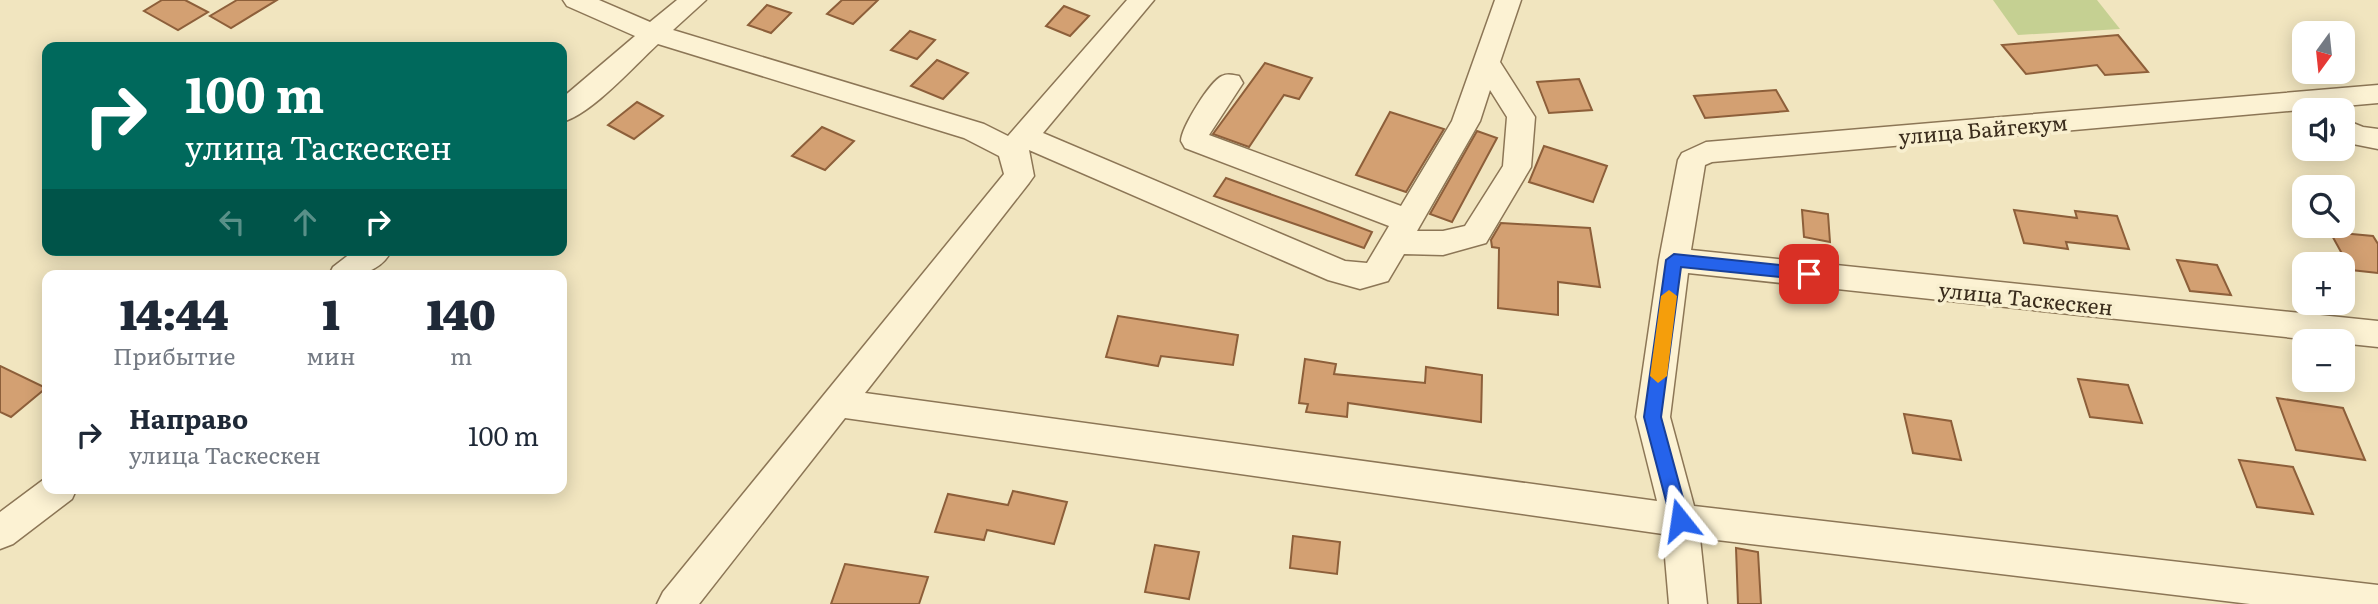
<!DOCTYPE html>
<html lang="ru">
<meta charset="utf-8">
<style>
:root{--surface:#fff;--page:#f6f6f7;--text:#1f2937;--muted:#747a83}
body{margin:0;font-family:Literata,serif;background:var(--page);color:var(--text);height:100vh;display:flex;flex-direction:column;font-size:26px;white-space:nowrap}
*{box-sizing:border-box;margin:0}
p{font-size:23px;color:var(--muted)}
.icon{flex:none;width:38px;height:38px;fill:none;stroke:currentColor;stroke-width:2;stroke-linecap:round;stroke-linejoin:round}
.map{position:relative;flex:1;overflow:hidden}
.details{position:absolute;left:42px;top:270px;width:525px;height:224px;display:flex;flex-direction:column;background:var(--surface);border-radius:14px;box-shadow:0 4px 18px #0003}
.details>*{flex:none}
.banner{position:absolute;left:42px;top:42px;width:525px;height:214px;border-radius:14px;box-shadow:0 4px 18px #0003;background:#00695c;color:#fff;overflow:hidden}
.needle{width:46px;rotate:195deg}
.tools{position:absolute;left:2292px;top:21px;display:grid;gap:14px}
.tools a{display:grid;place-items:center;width:63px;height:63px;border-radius:14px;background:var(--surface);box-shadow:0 4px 18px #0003;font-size:35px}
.pin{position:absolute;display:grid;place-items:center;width:60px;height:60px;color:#fff;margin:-30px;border-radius:14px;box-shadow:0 4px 10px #0006}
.me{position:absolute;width:77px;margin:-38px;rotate:345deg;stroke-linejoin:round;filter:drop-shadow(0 0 5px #0008)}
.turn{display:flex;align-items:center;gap:24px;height:147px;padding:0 28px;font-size:32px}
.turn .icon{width:91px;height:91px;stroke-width:2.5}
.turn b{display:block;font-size:49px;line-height:60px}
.lanes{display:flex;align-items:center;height:66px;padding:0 28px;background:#0003;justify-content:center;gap:35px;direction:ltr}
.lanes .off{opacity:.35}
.eta{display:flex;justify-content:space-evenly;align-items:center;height:119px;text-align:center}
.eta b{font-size:42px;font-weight:800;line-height:49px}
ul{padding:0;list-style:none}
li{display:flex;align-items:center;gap:21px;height:91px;padding:0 28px}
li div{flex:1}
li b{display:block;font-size:26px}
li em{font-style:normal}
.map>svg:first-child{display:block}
.green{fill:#c5d092}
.building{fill:#d3a072;stroke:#8d5f3a;stroke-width:2}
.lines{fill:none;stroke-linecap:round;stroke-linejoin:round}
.minor-casing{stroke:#8c7656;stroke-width:3}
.minor{fill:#fcf2d3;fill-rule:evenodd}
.route{fill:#2563eb;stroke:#184099;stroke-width:2}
.slow{fill:#f59e0b}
.labels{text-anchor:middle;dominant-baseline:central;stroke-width:7;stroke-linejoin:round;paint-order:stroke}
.street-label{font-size:21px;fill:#3a2c1c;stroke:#f8efcf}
</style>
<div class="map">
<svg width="2378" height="604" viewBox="0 0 2378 604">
<rect width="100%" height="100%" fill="#f1e5bf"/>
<path class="green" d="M1993,0H2097L2120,29L2018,35Z"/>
<g class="building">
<path d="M162,0H185L208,12L178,30L144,11Z"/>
<path d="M237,0H277L231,28L210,16Z"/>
<path d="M842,0H878L853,24L827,14Z"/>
<path d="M767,5L791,13L771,33L748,25Z"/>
<path d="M1064,6L1089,16L1070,36L1046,26Z"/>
<path d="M910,31L935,40L917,59L891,50Z"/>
<path d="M2118,35L2148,72L2105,75L2097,65L2026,74L2002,45Z"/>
<path d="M937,60L968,73L943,99L911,86Z"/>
<path d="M1265,63L1312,78L1299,99L1284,95L1249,147L1213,134Z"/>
<path d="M1579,79L1592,110L1549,113L1537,82Z"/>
<path d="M1776,90L1788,111L1705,118L1694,96Z"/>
<path d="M637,102L663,116L634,139L608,125Z"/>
<path d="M1390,112L1444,129L1406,192L1356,175Z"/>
<path d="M822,127L854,141L825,170L792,156Z"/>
<path d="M1477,131L1497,138L1452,222L1430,214Z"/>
<path d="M1544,146L1607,166L1593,202L1529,182Z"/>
<path d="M1226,178L1317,211L1372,232L1364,248L1214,196Z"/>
<path d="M1802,210L1828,214L1830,242L1804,237Z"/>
<path d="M2014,210L2077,218L2075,211L2117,216L2129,249L2066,242L2068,249L2024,243Z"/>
<path d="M1501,223L1590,228L1600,287L1558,282V315L1498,308L1499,248L1492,247L1491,240Z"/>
<path d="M2330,232L2373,236L2378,244V273L2351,270Z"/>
<path d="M2177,260L2217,265L2231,295L2190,291Z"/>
<path d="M1118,316L1238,335L1233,365L1161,356L1158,366L1106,357Z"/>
<path d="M1305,359L1336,364L1334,374L1425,383L1426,367L1482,375L1481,422L1348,403L1347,417L1306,412L1308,404L1299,403Z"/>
<path d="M0,366L46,388L11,417L0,412Z"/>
<path d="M2078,379L2128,385L2142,423L2090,417Z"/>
<path d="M2277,398L2343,408L2365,460L2296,450Z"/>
<path d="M1904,414L1951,421L1961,460L1913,453Z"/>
<path d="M2239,460L2293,467L2313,514L2257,507Z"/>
<path d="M1013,491L1067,502L1054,544L987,530L984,540L935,532L948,494L1008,505Z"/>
<path d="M1293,536L1340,542L1337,574L1290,568Z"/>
<path d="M1155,545L1199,552L1189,599L1145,592Z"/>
<path d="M1736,548L1758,552L1761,604H1738Z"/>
<path d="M845,564L928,577L919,604H831Z"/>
</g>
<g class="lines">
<g class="minor-casing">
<g id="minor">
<path d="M563,0H599L650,22L677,0H706L673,30L984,124L1008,136L1127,0H1154L1043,133L1345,261L1367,263L1389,226L1185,148L1181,141C1181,128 1210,81 1222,76C1228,73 1233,75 1239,76L1243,83L1209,135L1401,206L1452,121L1495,0H1521L1500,62L1535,117L1531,167L1486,243L1443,255L1404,254L1388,281L1360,289L1328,280L1029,150L1034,176L1029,183L865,393L1657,501L1636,417L1659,260L1678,160L1682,153L1706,142L2378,85V103L1712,162L1705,165L1691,250L2378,321V347L1688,273L1670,417L1694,506L2378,585V604H2250L1700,538L1707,604H1669L1663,534L845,418L699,604H657L663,592L1004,174L999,156L964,138L658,44C634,66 592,114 562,122V98L635,36L567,6ZM1490,90L1507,117L1503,166L1465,226L1443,231H1417L1480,121Z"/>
<path d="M2343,119L2363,127L2378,129V149L2343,142Z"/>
<path d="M355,250H392C378,276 355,275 329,275L333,267Z"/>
<path d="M47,477V488H77L72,499L13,544L0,549V512Z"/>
</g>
</g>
<use href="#minor" class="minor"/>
</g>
<path class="route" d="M1674,254L1809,268L1817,274L1809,280L1681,267L1661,417L1689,520L1686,526L1680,528L1674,526L1671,520L1644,417L1666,260Z"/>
<path class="slow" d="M1669,290L1677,296L1667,376L1658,383L1650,376L1661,296Z"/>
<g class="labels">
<g class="street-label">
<text transform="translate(1983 128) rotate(-5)">улица Байгекум</text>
<text transform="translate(2026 297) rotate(6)">улица Таскескен</text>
</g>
</g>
</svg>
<div class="tools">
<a><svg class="needle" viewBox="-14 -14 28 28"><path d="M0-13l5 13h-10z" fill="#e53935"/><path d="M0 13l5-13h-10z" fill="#747a83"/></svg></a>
<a><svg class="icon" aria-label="sound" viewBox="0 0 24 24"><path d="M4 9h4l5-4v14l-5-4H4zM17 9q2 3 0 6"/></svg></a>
<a><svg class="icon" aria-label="search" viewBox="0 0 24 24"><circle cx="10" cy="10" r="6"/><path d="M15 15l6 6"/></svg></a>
<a>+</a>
<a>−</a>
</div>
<div class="pin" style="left:1809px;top:274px;background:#d93025"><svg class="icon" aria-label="arrive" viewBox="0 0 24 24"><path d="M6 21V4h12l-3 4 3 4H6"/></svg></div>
<svg class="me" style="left:1680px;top:520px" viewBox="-20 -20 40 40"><path d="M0-17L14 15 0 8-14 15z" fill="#2563eb" stroke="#fff" stroke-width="4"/></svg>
<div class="banner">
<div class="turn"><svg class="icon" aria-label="right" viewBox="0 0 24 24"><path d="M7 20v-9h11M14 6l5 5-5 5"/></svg><div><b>100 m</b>улица Таскескен</div></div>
<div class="lanes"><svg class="icon off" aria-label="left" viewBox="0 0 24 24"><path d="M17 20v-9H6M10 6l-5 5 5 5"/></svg><svg class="icon off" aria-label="ahead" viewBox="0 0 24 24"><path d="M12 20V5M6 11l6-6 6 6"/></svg><svg class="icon" aria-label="right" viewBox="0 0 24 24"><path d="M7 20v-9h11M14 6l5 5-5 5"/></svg></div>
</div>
<section class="details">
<div class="eta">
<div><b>14:44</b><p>Прибытие</p></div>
<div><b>1</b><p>мин</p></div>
<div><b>140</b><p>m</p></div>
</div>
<ul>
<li><svg class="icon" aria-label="right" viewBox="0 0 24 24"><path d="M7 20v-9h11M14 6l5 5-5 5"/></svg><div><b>Направо</b><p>улица Таскескен</p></div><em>100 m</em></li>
</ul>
</section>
</div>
